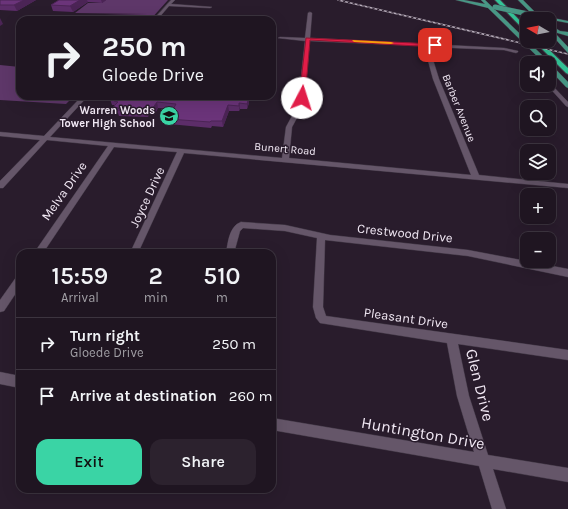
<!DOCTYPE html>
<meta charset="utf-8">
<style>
:root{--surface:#1f1521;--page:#2c222e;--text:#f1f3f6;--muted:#a19fa5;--line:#3c343f;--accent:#3ad4a5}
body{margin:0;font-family:Karla,sans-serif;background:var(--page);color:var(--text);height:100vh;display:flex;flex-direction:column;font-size:15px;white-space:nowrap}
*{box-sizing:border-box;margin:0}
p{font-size:13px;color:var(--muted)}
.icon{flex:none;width:22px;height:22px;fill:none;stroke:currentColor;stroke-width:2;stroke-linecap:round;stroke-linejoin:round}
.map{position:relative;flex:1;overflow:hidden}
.drawer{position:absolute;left:16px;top:249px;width:260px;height:244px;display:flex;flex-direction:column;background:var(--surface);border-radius:12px;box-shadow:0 4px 16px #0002,0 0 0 1px var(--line)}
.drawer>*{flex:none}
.guide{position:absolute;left:16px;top:16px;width:260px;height:84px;border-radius:12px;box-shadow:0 4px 16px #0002,0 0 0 1px var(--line);background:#1f1521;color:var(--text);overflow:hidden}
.needle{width:26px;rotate:280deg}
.controls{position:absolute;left:520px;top:12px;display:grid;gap:8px}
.controls a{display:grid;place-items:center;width:36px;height:36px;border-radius:8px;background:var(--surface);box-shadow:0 4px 16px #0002,0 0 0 1px var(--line);font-size:20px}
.pin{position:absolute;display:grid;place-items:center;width:34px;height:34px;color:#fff;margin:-17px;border-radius:8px;box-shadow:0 2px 6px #0006}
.me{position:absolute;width:44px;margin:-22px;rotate:5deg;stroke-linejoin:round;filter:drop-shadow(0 0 3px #0008)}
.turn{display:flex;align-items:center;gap:14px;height:84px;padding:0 20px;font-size:18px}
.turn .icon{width:52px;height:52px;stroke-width:2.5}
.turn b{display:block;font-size:28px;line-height:34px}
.eta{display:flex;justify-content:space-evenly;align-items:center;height:68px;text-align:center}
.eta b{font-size:24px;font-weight:600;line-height:28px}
.action{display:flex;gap:8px;margin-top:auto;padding:8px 20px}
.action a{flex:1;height:46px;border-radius:12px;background:var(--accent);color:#111;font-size:16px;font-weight:600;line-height:46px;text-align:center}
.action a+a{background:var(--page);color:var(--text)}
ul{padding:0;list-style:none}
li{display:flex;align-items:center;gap:12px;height:52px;padding:0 20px;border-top:1px solid var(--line)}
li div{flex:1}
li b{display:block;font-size:15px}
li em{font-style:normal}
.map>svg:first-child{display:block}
.green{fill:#5e3769}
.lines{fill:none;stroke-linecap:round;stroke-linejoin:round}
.minor-casing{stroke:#423846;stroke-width:1}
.major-casing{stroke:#423846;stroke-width:1}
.highway-casing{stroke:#423846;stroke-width:2}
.minor{fill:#655669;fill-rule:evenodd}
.major{fill:#489785;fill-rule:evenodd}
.highway{fill:#34c397;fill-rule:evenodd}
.rail-casing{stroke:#b5abb8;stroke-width:1.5}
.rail{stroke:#291c2c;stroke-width:1;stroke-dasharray:2.5;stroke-linecap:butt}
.major-bridge-casing{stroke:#423846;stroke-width:5.5;stroke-linecap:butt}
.major-bridge{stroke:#489785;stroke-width:5}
.wall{fill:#5c2d69}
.shaded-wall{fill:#4b2455}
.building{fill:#6b347a;stroke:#4b2455}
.route{fill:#e11d48;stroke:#92132f}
.slow{fill:#f59e0b}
.labels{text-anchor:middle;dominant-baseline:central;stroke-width:3;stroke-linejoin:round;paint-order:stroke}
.far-street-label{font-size:11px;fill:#f2e9f5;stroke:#291c2c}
.far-poi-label{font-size:11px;font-weight:bold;fill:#f2e9f5;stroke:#291c2c;text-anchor:end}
.street-label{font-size:13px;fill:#f2e9f5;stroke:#291c2c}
.near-street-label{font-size:16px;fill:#f2e9f5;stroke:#291c2c}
</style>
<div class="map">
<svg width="568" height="509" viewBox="0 0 568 509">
<rect width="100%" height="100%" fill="#291c2c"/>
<g class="green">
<path d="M106,0H168L150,20H97L104,15L147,14L75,13L88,3H102Z"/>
<path d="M199,16L245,17L244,20H196Z"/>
<path d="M0,65L20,67V96H74L66,104L0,100Z"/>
</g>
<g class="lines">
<g class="minor-casing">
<g id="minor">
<path d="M171,0H175L171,4L212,7L210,8L169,6L157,20H153Z"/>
<path d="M310,12L312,13L310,38L504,48L518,51V52L516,53L504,50L429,47L439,79L479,175L568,184V188L184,153L138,253H130L177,152L114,147L43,253H34L108,146L47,140L3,188H0V181L40,140L0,136V132L44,136L82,96H88L50,137L282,158L286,127L298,105L305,41L278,38L280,37L305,38L308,13ZM310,41L424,46L433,79L471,175L289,158L292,127L304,105Z"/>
<path d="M549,82L568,102V107L566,106L547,85H549Z"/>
<path d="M241,222L285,225L330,235L468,250L568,269V277L468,256L325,240L323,307L326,316L568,350V360L458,344L469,396L488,455L568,468V482L493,469L506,509H492L479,466L272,430V418L474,452L457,396L447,343L320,323L316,318L313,307L317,238L285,231L243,228L240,231L234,253H226C228,243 229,226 241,222Z"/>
<path d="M20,275V287L4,311L0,312V300L17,276Z"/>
<path d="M0,372L20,376V388L0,384Z"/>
</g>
</g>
<g class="major-casing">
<g id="major">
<path d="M456,0H464L485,4L481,0H485L541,54L568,82V88L566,87L549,69V63H544L488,8Z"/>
<path d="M518,0H523L538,15L568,21V23L526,15V13H531Z"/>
<path d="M549,24L560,31L568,32V36L554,32L568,47V53L549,32Z"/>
</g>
</g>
<g class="highway-casing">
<g id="highway">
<path d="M495,0H500L527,28V33Z"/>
<path d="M534,41H540L568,68V74L566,73Z"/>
</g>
</g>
<use href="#minor" class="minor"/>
<use href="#major" class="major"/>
<use href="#highway" class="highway"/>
<g class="rail-casing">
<path id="rail" d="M338,0L568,54"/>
</g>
<use href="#rail" class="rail"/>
<g class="major-bridge-casing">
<path id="major-bridge" d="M495,7L528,14"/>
</g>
<use href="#major-bridge" class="major-bridge"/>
</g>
<g class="wall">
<path d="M0,0H36L17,11L0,10Z"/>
<path d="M59,0H106L102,3L88,2L73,12L53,11L51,5Z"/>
<path d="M249,97V103L247,109H240L239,111H229L223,127L212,126L211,128L169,124L168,119L173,109L158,108L154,115L149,114L148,117L119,116L118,113H115L113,107L115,105H112L110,99Z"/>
</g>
<g class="shaded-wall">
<path d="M24,0H36L17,11L14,5Z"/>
<path d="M80,0H87L88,2L73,12L70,6Z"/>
<path d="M101,0H106L102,3Z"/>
<path d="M0,18L3,24L0,26Z"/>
<path d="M249,97V103L247,109V104Z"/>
<path d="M157,102L158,108L154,115L152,109Z"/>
<path d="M239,103L240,109L239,111Z"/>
<path d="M228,105L229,111L223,127L222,121Z"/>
<path d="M147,109L149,114L148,117L146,111Z"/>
</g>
<g class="building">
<path d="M0,0H24L14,5H0Z"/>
<path d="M59,0H80L70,6L51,5Z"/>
<path d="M112,96H242L241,97H249L247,104L239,103V106L228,105L222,121H211L210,122L168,119L176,104L157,102L152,109H147L146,111L117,110L119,108L113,107L118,102L114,101L115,100L110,99Z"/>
</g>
<path class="route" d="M306,38L435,44L438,45L435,47L310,40L305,98L302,99L299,98Z"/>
<path class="slow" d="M352,40L391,42L394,43L391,44L354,42Z"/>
<defs>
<g id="school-disc" transform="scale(1)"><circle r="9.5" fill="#3ad4a5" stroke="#291c2c"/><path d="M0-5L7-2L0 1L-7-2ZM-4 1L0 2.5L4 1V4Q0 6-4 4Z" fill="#111"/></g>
</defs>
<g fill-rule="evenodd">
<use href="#school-disc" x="169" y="116"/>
</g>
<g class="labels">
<g class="far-street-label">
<text transform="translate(459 108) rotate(68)">Barber Avenue</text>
<text transform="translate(285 149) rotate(5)">Bunert Road</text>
</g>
<g class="far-poi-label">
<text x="155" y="110">Warren Woods<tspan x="155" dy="13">Tower High School</tspan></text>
</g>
<g class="street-label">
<text transform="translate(64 191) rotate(-55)">Melva Drive</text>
<text transform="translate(147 197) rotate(-65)">Joyce Drive</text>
<text transform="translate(405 233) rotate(6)">Crestwood Drive</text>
<text transform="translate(406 318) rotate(8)">Pleasant Drive</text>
</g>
<g class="near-street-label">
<text transform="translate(480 385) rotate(76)">Glen Drive</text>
<text transform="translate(423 433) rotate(10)">Huntington Drive</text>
</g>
</g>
</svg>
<div class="controls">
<a><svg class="needle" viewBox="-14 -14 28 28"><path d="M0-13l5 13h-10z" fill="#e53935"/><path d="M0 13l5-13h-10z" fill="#a19fa5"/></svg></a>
<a><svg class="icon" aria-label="sound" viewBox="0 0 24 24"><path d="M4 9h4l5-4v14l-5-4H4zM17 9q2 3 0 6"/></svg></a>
<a><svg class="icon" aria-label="search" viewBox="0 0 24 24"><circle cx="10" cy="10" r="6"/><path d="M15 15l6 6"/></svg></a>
<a><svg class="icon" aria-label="layers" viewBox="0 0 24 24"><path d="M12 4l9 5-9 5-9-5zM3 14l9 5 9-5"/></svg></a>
<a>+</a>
<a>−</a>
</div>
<div class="pin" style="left:435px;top:45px;background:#d93025"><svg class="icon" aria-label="arrive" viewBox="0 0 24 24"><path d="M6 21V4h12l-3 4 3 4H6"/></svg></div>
<svg class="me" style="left:302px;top:98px" viewBox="-20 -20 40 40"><circle r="19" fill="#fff"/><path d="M0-13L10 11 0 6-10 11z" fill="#e11d48"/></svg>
<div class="guide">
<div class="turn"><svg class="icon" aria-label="right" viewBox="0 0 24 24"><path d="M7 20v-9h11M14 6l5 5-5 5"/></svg><div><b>250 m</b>Gloede Drive</div></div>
</div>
<section class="drawer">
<div class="eta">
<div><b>15:59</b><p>Arrival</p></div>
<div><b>2</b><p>min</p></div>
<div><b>510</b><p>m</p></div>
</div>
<ul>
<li><svg class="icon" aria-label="right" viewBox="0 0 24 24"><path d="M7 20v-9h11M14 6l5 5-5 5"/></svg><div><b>Turn right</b><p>Gloede Drive</p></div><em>250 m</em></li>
<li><svg class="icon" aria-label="arrive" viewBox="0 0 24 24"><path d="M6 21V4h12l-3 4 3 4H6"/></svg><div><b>Arrive at destination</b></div><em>260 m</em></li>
</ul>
<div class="action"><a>Exit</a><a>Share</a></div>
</section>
</div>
